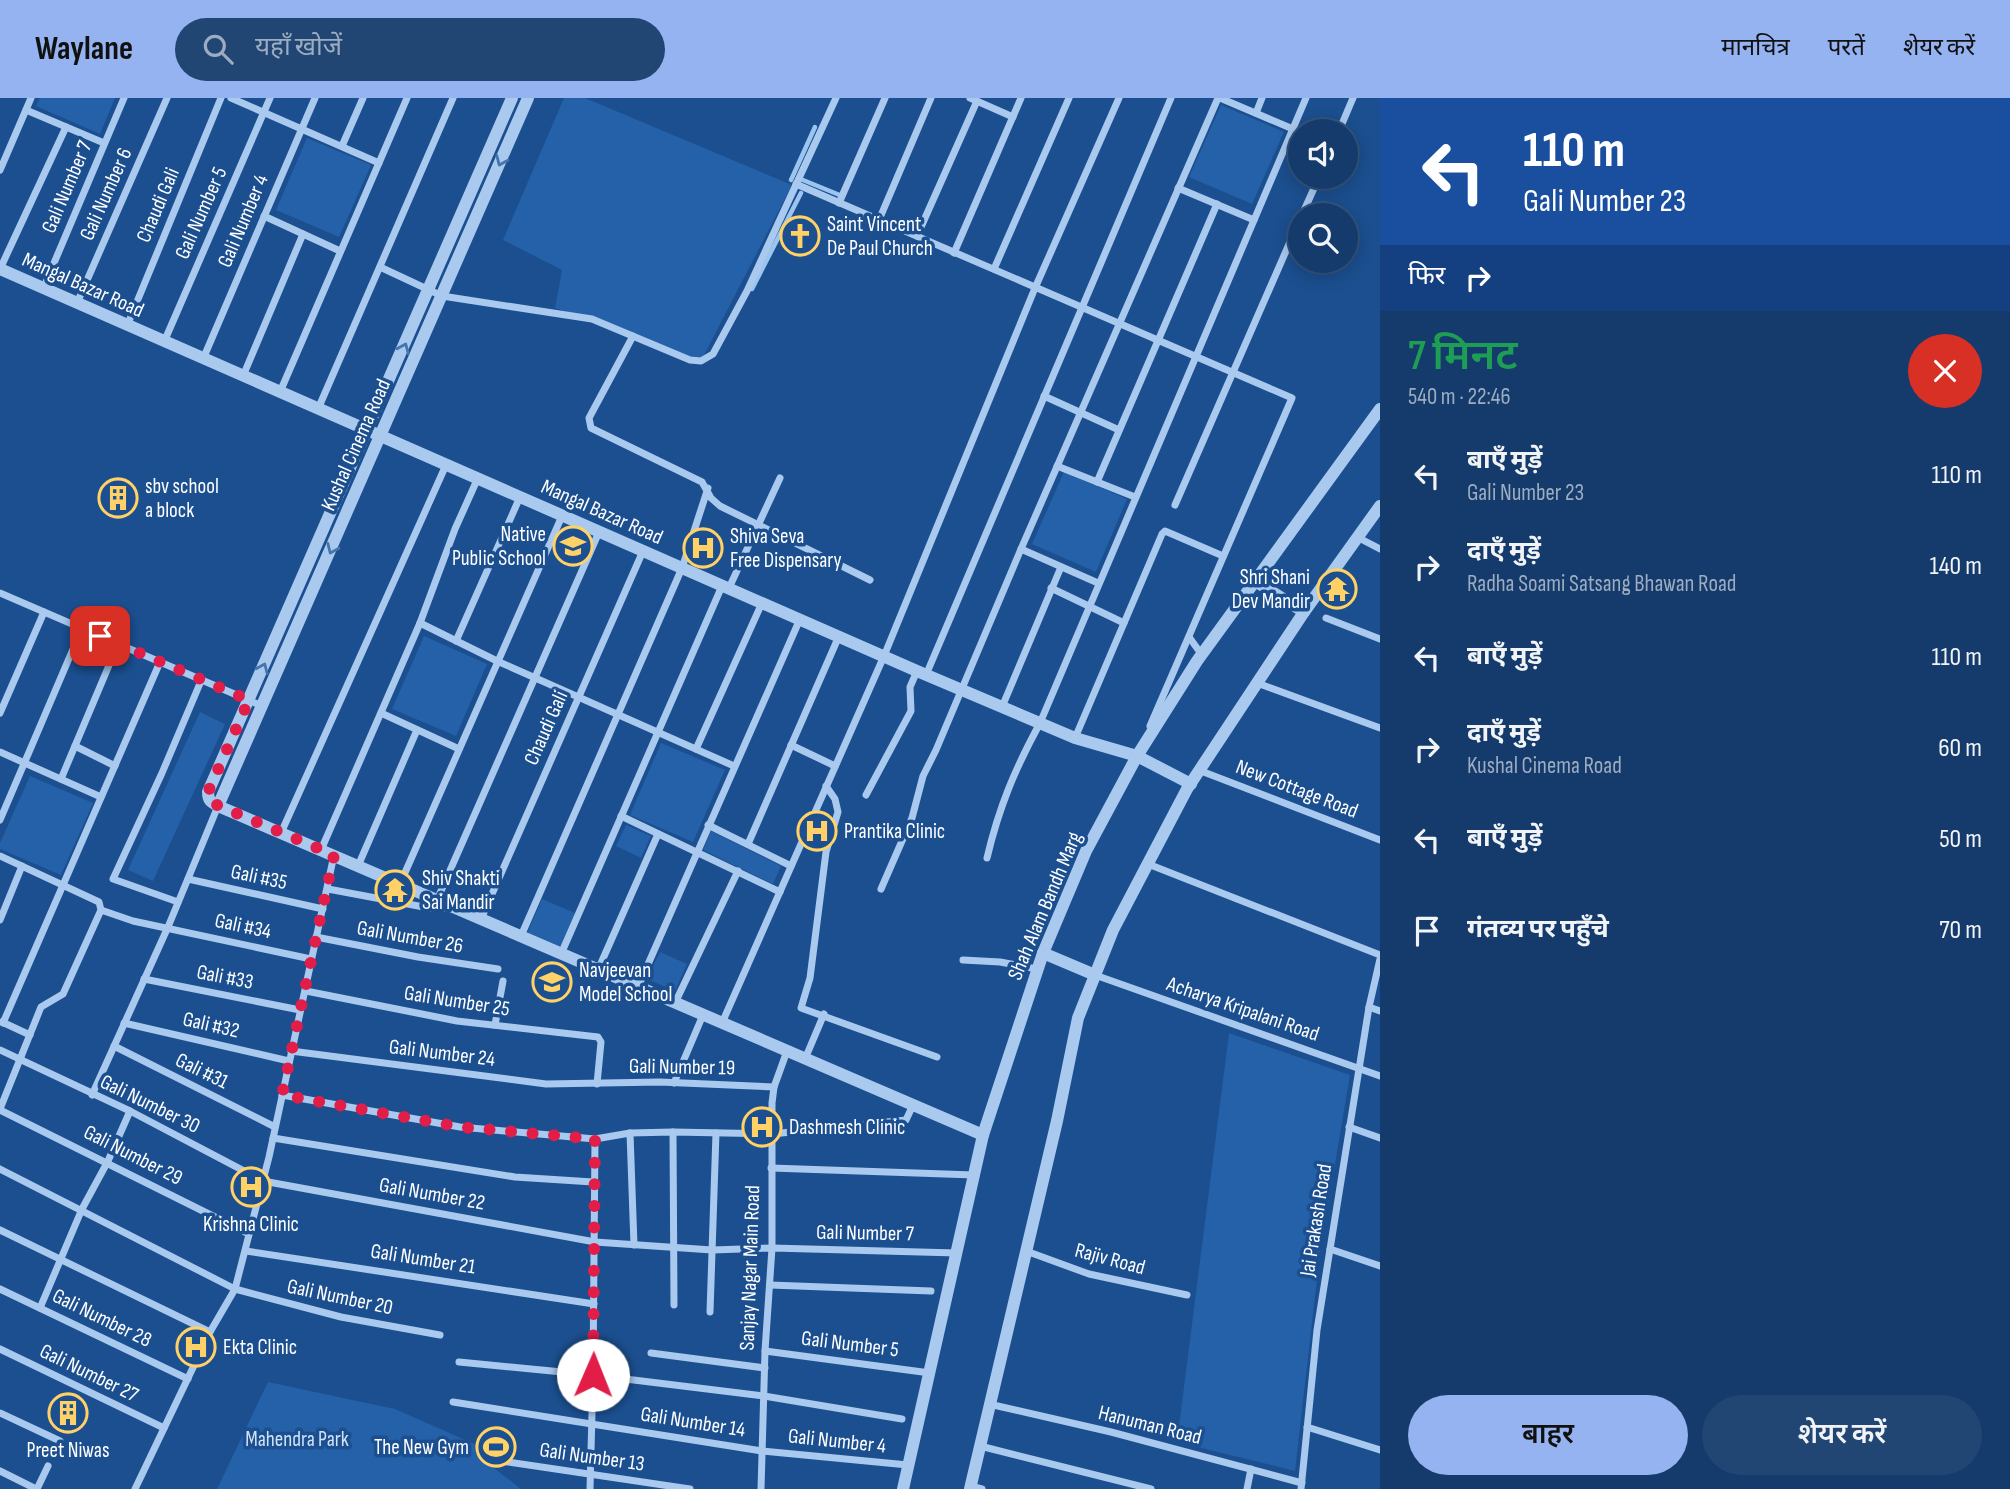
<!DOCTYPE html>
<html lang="hi">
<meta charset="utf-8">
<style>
:root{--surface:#143b6b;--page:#214673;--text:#f1f3f6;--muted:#9dadc1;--line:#33557e;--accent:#95b2f1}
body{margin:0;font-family:"Sofia Sans Condensed","Noto Sans Devanagari",sans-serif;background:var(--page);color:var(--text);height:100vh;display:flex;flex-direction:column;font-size:26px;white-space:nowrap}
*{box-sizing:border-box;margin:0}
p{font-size:23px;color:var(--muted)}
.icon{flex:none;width:38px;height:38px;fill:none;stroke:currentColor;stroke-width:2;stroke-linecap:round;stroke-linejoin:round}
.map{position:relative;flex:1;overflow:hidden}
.side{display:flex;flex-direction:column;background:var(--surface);width:630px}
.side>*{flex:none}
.hud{background:#1a4fa0;color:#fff;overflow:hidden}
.controls{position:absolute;left:1288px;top:21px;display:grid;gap:14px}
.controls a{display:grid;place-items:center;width:70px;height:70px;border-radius:50%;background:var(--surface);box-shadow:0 4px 18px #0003,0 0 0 2px var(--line);font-size:35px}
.pin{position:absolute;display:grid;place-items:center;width:60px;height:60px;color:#fff;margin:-30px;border-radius:14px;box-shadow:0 4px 10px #0006}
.me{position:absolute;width:77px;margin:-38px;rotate:1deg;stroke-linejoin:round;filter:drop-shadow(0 0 5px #0008)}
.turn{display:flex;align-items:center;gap:24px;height:147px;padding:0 28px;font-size:32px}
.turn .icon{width:91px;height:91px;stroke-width:2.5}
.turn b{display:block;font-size:49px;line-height:60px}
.then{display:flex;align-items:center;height:66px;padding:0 28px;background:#0003;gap:14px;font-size:26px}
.round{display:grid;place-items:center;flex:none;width:74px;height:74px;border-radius:37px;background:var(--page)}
.overview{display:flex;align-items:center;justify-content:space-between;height:119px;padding:0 28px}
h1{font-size:42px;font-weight:600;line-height:52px;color:#1e9e55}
.action{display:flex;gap:14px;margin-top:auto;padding:14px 28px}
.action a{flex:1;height:80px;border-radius:42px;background:var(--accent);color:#111;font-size:28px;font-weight:600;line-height:80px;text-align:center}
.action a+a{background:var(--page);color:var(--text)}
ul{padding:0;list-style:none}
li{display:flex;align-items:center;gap:21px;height:91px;padding:0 28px}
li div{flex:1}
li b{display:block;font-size:26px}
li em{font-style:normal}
header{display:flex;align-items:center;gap:42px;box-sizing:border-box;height:98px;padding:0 35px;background:var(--accent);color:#111}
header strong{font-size:33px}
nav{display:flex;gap:38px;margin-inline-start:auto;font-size:24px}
.search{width:490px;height:63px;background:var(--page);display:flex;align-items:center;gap:18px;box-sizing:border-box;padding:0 24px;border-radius:38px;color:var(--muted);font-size:26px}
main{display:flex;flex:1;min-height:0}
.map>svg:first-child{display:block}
.green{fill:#2461a8}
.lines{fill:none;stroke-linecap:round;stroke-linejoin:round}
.stream{stroke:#9cc4f0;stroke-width:4.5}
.minor{stroke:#a9c9ee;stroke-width:7}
.tertiary{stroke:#a9c9ee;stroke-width:12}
.oneway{stroke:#4674ac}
.route{stroke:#e11d48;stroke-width:12;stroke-dasharray:0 21.6}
.labels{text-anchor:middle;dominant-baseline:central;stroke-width:7;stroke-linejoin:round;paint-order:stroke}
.street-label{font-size:21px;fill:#fff;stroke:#1b4f8f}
.poi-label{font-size:21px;fill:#fff;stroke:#1b4f8f;text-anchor:start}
.park-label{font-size:21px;fill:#cfe3fa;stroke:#1b4f8f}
</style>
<header>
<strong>Waylane</strong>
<div class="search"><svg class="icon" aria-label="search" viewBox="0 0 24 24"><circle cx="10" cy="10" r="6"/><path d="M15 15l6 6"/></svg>यहाँ खोजें</div>
<nav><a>मानचित्र</a><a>परतें</a><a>शेयर करें</a></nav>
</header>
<main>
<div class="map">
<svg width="1380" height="1391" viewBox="0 0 1380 1391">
<rect width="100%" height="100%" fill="#1b4f8f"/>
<g class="green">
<path d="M40,0H115L100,36L36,8Z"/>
<path d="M564,0H585L792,87L701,263L555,210L562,172L503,142Z"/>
<path d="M1221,7L1284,34L1252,106L1189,79Z"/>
<path d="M307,40L371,67L339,139L276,112Z"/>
<path d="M1064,374L1127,401L1096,474L1032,446Z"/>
<path d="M424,538L487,566L456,638L392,611Z"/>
<path d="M200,614L225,626L153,783L128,772Z"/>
<path d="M661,645L725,672L693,744L630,717Z"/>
<path d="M30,678L93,705L61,777L0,751V745Z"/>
<path d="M626,727L651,738L641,760L616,748Z"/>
<path d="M711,733L781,768L773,786L703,752Z"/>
<path d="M542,801L575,815L560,850L527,836Z"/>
<path d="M660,854L687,866L675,893L647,881Z"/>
<path d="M1229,935L1350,977L1320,1155L1295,1373L1177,1344Z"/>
<path d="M268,1284L395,1311L479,1348L475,1355L521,1391H217Z"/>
</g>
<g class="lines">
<g class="stream">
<path d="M798,80L842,98"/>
<path d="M791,82L815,29"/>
<path d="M752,191L801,95"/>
</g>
<g class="minor">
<path d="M231,0L379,65"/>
<path d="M970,0L1013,19"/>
<path d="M1220,0L1293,31"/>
<path d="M26,12L104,45"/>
<path d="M1256,15L1262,0"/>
<path d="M1339,33L1353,0"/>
<path d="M342,48L363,0"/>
<path d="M0,72L31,0"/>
<path d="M796,86L1292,300L1150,628"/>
<path d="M1178,90L1254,122"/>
<path d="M839,105L885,0"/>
<path d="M1302,117L1319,79"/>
<path d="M264,118L340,153"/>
<path d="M879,122L931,0"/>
<path d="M917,138L977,3"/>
<path d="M954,155L1021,0"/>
<path d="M380,169L442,198L592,221L690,262L701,263L713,256L747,193L836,0"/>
<path d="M0,171L66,29"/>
<path d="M994,171L1069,0"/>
<path d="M43,191L124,0"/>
<path d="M77,205L167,0"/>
<path d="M127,228L221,0"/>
<path d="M633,238L589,320L591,330L702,384L711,400L720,408L870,482"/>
<path d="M164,244L270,0"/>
<path d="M203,261L315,0"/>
<path d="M243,278L303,136"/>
<path d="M280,294L407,0"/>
<path d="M1044,298L1119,332"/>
<path d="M318,311L453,0"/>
<path d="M1057,368L1135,399"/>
<path d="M1097,384L1217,106"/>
<path d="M1175,407L1300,121"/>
<path d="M1357,439L1380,451"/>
<path d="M1021,451L1098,485"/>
<path d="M729,490L780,380"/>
<path d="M1051,490L1124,525"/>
<path d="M0,495L262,608"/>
<path d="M1326,520L1380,541"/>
<path d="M420,525L497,563L734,668"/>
<path d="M1189,539L1202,557"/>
<path d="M456,543L520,399"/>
<path d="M926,577L1171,0"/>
<path d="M1257,585L1380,630"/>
<path d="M1002,609L1061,469"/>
<path d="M0,615L44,514"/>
<path d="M381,615L459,651"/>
<path d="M1075,640L1162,436L1165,433L1223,458"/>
<path d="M791,647L835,668"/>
<path d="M75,648L115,668"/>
<path d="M696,651L762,505"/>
<path d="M0,654L101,699"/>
<path d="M1201,673L1380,742"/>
<path d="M61,681L118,546"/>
<path d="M826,688L835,701L838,714L826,754L810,880L801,910L937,959"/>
<path d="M866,697L911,613L910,589L917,573"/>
<path d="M621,718L780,794"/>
<path d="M0,722L82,530"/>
<path d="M708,727L791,768"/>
<path d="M281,735L446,367"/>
<path d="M748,746L839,538"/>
<path d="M321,752L420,525L455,431L477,382"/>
<path d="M0,758L99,804L101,812L133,823L311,861"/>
<path d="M987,760C999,709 1015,671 1040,625L1306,0"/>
<path d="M1148,766L1380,857"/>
<path d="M358,768L417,632"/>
<path d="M188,781L323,811"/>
<path d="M400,786L562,418"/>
<path d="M328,791L429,810H448"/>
<path d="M881,791L912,720L923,678L936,652L1021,451L1218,0"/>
<path d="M437,802L599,434"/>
<path d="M178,804L113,781L162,675L201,583"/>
<path d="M481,821L643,453"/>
<path d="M0,822L22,768"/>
<path d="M521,838L682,470L708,390"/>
<path d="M316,839L418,859L498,871"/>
<path d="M561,856L722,488"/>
<path d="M963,862L1000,864L1037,871"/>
<path d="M598,872L658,736"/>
<path d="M1095,877L1380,978"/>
<path d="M144,881L300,912"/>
<path d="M638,889L800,521"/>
<path d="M306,893L457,923L598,939L601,944L597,986"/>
<path d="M675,905L738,773"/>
<path d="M1369,909L1380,913"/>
<path d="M2,924L30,937"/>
<path d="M3,925L160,564"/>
<path d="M124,925L289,963"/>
<path d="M722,925L884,558L1035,190L1119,0"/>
<path d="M495,927L503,883"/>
<path d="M114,948L275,1029"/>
<path d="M0,952L130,1013L263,1083L595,1144L712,1152L772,1150L957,1155"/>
<path d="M291,953L546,986L660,984L774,989"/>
<path d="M805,961L824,916"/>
<path d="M674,985L703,917"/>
<path d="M92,997L168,829L218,708"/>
<path d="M282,997L460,1029L595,1041L630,1035L673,1034L772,1036L906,1022L913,1007"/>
<path d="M0,1011L41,909L63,896L101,812"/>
<path d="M0,1012L249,1136"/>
<path d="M1349,1029L1380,1040"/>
<path d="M673,1034L674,1207"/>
<path d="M630,1035L634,1147"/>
<path d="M273,1040L515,1079L593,1084"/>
<path d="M771,1070L974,1077"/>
<path d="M0,1071L235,1191L341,1219L440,1237"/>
<path d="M0,1132L210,1234"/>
<path d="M1330,1151L1380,1168"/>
<path d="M246,1153L594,1206"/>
<path d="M1026,1153L1089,1176L1187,1197"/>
<path d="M770,1187L931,1193"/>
<path d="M0,1191L188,1281"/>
<path d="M40,1210L82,1111L108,1063L130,1013"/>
<path d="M710,1214L716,1035"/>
<path d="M0,1251L164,1330"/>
<path d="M765,1253L930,1275"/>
<path d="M651,1255L765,1270"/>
<path d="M459,1264L593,1277L764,1298L902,1321"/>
<path d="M453,1304L762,1353L908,1367"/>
<path d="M989,1306L1111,1334L1302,1385"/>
<path d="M0,1315L60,1343"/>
<path d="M1307,1329L1380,1352"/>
<path d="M980,1348L1151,1391"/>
<path d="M488,1361L690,1391"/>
<path d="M0,1373L36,1391"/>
<path d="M970,1388L982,1391"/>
<path d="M37,1391L48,1368"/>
<path d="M135,1391L210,1234L235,1191L269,1059L334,757"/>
<path d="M590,1391L593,1277L595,1041"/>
<path d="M761,1391L765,1253L772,1150V1005L774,989L787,953"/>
<path d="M1247,1391L1251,1371"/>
<path d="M1301,1391L1317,1232L1369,909L1380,861"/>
</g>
<g class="tertiary">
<path d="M512,0L208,694C208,703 211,704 218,708L983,1037"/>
<path d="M0,171L917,573L1075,640L1137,658L1191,686"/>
<path d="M1255,483L1304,514"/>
<path d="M218,708L528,0"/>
<path d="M1043,855L1095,877"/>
<path d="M903,1391L983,1037L1043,855L1086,753L1137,658L1197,563L1380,311"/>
<path d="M970,1391L1057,1023L1078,920L1113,832L1187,691L1304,514L1380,408"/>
</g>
</g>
<defs><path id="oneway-chevron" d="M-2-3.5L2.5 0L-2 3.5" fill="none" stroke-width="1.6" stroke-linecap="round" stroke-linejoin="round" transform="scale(1.75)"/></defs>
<g class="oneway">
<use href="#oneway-chevron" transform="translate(501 63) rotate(113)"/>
<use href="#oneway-chevron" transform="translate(404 250) rotate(-67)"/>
<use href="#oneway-chevron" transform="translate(332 451) rotate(114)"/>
<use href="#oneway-chevron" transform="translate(263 570) rotate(-66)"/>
</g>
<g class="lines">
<path class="route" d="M100,538L249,602L208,694L210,704L334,757L282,997L460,1029L595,1041L593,1277"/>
</g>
<defs>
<g id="church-ring" transform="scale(2.0125)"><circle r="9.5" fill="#1b4f8f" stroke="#ffd166" stroke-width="1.5"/><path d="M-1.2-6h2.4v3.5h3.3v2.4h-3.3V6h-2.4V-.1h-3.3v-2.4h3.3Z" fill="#ffd166"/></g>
<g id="building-ring" transform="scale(2.0125)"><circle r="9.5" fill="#1b4f8f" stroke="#ffd166" stroke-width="1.5"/><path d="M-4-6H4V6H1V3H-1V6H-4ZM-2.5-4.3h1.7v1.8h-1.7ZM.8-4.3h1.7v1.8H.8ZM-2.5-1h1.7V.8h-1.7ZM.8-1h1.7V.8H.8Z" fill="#ffd166"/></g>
<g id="school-ring" transform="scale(2.0125)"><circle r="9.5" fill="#1b4f8f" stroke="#ffd166" stroke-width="1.5"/><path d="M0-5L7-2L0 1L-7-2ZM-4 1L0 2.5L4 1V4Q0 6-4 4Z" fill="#ffd166"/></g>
<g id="hospital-ring" transform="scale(2.0125)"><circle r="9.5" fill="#1b4f8f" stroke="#ffd166" stroke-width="1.5"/><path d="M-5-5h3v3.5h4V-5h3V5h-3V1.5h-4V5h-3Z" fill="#ffd166"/></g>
<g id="temple-ring" transform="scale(2.0125)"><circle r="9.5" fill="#1b4f8f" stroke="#ffd166" stroke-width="1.5"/><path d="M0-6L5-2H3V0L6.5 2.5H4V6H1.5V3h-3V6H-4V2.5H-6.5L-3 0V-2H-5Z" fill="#ffd166"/></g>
<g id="stadium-ring" transform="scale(2.0125)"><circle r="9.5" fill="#1b4f8f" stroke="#ffd166" stroke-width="1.5"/><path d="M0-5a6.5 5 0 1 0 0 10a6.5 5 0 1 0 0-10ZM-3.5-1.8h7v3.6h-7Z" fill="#ffd166"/></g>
</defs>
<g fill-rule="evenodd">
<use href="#church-ring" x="800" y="138"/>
<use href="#building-ring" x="118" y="400"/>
<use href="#school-ring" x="573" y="448"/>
<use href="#hospital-ring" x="703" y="450"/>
<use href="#temple-ring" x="1337" y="491"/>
<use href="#hospital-ring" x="817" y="733"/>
<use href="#temple-ring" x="395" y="792"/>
<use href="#school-ring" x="552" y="884"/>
<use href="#hospital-ring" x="762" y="1029"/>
<use href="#hospital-ring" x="251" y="1089"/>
<use href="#hospital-ring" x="196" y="1249"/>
<use href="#building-ring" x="68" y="1315"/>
<use href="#stadium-ring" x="496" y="1349"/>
</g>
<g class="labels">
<g class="street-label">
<text transform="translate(67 89) rotate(-67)">Gali Number 7</text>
<text transform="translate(106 96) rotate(-66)">Gali Number 6</text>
<text transform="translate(158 107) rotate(-67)">Chaudi Gali</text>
<text transform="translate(201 115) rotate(-66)">Gali Number 5</text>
<text transform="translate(243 123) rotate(-67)">Gali Number 4</text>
<text transform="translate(83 187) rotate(24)">Mangal Bazar Road</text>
<text transform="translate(356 347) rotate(-66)">Kushal Cinema Road</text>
<text transform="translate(602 414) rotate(24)">Mangal Bazar Road</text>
<text transform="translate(546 630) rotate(-66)">Chaudi Gali</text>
<text transform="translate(1297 691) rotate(21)">New Cottage Road</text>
<text transform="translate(259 779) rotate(12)">Gali #35</text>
<text transform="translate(1045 808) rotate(-67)">Shah Alam Bandh Marg</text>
<text transform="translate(243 828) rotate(12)">Gali #34</text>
<text transform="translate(410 839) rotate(10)">Gali Number 26</text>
<text transform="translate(225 879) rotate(11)">Gali #33</text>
<text transform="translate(457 903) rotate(9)">Gali Number 25</text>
<text transform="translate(1243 911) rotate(19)">Acharya Kripalani Road</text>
<text transform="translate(211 927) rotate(13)">Gali #32</text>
<text transform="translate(442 955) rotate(7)">Gali Number 24</text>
<text transform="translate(682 969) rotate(1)">Gali Number 19</text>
<text transform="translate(202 973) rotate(26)">Gali #31</text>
<text transform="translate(150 1006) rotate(26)">Gali Number 30</text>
<text transform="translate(133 1057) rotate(27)">Gali Number 29</text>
<text transform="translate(432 1096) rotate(10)">Gali Number 22</text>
<text transform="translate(1316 1122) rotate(-81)">Jai Prakash Road</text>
<text transform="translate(865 1135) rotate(1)">Gali Number 7</text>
<text transform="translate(423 1161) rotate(9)">Gali Number 21</text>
<text transform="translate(1110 1161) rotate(15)">Rajiv Road</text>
<text transform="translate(750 1170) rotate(-88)">Sanjay Nagar Main Road</text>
<text transform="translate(340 1199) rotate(12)">Gali Number 20</text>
<text transform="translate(102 1220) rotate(26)">Gali Number 28</text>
<text transform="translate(850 1246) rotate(7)">Gali Number 5</text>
<text transform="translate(89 1275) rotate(26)">Gali Number 27</text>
<text transform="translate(693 1324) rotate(9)">Gali Number 14</text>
<text transform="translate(1150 1327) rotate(14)">Hanuman Road</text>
<text transform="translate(837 1343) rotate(6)">Gali Number 4</text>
<text transform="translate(592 1359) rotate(8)">Gali Number 13</text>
</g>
<g class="poi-label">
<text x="827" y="126">Saint Vincent<tspan x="827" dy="24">De Paul Church</tspan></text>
<text x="145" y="388">sbv school<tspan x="145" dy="24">a block</tspan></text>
<text x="546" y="436" text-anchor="end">Native<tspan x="546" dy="24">Public School</tspan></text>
<text x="730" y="438">Shiva Seva<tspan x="730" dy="24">Free Dispensary</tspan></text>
<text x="1310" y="479" text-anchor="end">Shri Shani<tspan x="1310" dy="24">Dev Mandir</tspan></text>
<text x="844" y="733">Prantika Clinic</text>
<text x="422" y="780">Shiv Shakti<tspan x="422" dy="24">Sai Mandir</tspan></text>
<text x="579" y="872">Navjeevan<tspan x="579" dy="24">Model School</tspan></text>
<text x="789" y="1029">Dashmesh Clinic</text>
<text x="251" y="1126" text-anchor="middle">Krishna Clinic</text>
<text x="223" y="1249">Ekta Clinic</text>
<text x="469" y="1349" text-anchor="end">The New Gym</text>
<text x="68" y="1352" text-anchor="middle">Preet Niwas</text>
</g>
<g class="park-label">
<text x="297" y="1341">Mahendra Park</text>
</g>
</g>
</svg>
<div class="controls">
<a><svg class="icon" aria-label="sound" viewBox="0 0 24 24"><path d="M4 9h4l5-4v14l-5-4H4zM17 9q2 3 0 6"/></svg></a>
<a><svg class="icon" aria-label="search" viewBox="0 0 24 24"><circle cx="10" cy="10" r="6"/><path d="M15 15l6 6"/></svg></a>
</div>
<div class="pin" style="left:100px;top:538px;background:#d93025"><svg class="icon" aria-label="arrive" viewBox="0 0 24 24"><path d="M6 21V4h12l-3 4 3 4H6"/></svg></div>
<svg class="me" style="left:593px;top:1277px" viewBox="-20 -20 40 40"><circle r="19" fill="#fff"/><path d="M0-13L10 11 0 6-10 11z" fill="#e11d48"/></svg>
</div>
<section class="side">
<div class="hud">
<div class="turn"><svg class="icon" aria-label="left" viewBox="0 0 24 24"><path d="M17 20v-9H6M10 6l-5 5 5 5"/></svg><div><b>110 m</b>Gali Number 23</div></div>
<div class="then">फिर<svg class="icon" aria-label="right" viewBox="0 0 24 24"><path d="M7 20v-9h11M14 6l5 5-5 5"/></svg></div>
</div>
<div class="overview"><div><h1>7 मिनट</h1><p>540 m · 22:46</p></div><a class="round" style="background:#d93025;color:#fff"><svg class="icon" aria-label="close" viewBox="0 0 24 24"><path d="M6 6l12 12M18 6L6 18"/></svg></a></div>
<ul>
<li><svg class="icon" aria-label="left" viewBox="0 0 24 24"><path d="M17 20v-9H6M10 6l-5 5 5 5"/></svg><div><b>बाएँ मुड़ें</b><p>Gali Number 23</p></div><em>110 m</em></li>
<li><svg class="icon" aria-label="right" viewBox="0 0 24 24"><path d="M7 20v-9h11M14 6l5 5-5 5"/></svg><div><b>दाएँ मुड़ें</b><p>Radha Soami Satsang Bhawan Road</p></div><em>140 m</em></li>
<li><svg class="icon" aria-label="left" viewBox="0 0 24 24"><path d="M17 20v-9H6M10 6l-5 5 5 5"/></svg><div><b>बाएँ मुड़ें</b></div><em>110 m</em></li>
<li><svg class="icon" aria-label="right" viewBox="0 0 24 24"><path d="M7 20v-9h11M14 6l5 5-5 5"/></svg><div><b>दाएँ मुड़ें</b><p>Kushal Cinema Road</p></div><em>60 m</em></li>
<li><svg class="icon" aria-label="left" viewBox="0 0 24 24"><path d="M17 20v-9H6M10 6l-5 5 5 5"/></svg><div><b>बाएँ मुड़ें</b></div><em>50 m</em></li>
<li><svg class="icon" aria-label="arrive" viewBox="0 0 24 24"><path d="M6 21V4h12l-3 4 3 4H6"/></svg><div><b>गंतव्य पर पहुँचे</b></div><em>70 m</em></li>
</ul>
<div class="action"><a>बाहर</a><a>शेयर करें</a></div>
</section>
</main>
